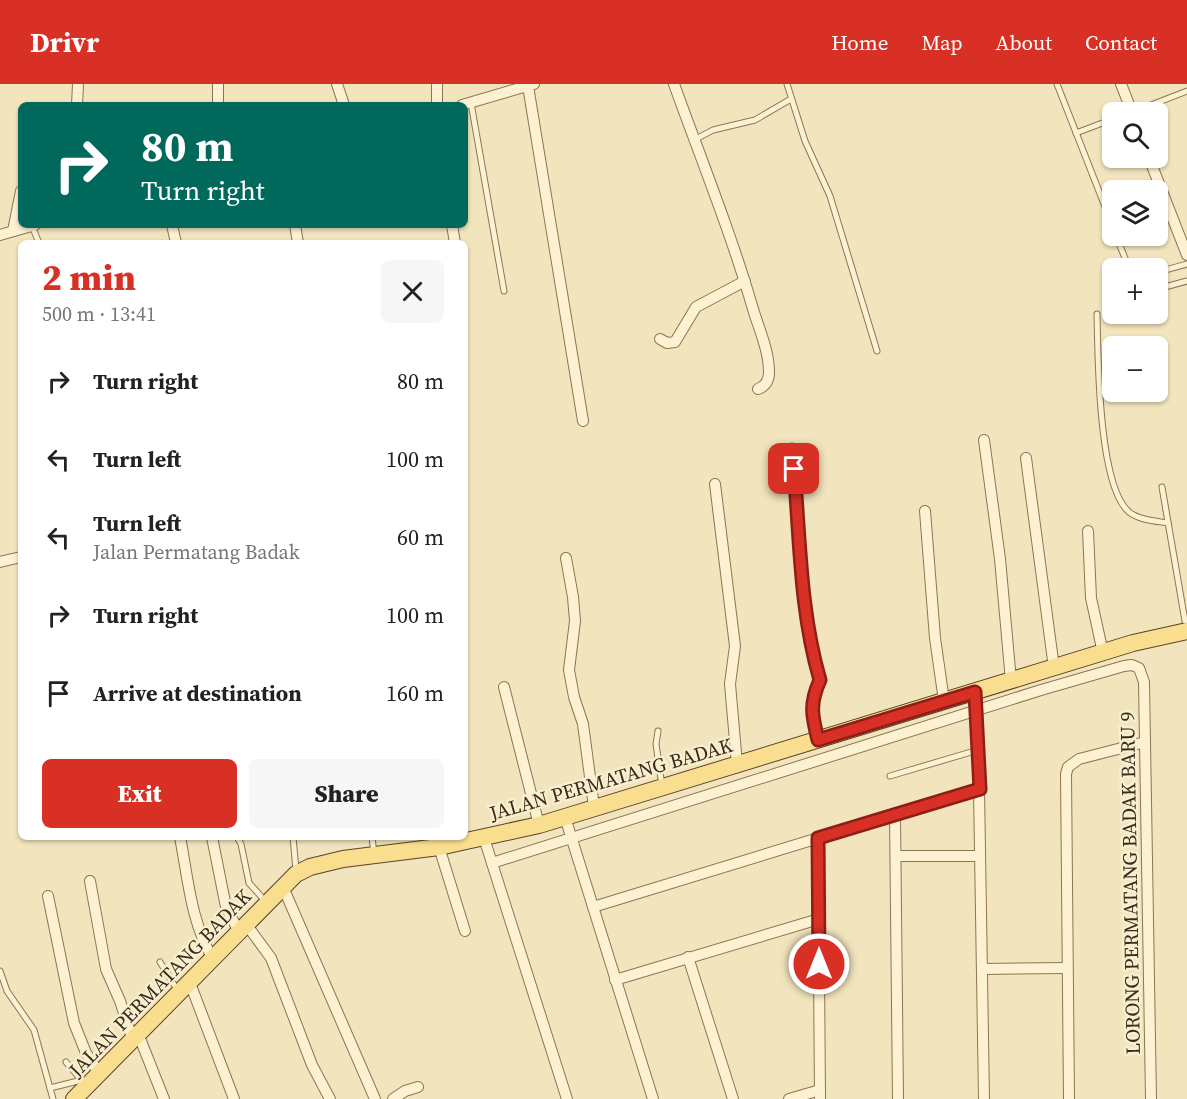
<!DOCTYPE html>
<meta charset="utf-8">
<style>
:root{--surface:#fff;--page:#f6f6f6;--text:#222;--muted:#767676;--accent:#d93025}
body{margin:0;font-family:"Source Serif 4",serif;background:var(--page);color:var(--text);height:100vh;display:flex;flex-direction:column;font-size:22px;white-space:nowrap}
*{box-sizing:border-box;margin:0}
p{font-size:20px;color:var(--muted)}
.icon{flex:none;width:33px;height:33px;fill:none;stroke:currentColor;stroke-width:2;stroke-linecap:round;stroke-linejoin:round}
.map{position:relative;flex:1;overflow:hidden}
.details{position:absolute;left:18px;top:156px;width:450px;height:600px;display:flex;flex-direction:column;background:var(--surface);border-radius:9px;box-shadow:0 2px 4px #0004}
.details>*{flex:none}
.banner{position:absolute;left:18px;top:18px;width:450px;height:126px;border-radius:9px;box-shadow:0 2px 4px #0004;background:#00695c;color:#fff;overflow:hidden}
.fabs{position:absolute;left:1102px;top:18px;display:grid;gap:12px}
.fabs a{display:grid;place-items:center;width:66px;height:66px;border-radius:9px;background:var(--surface);box-shadow:0 2px 4px #0004;font-size:30px}
.pin{position:absolute;display:grid;place-items:center;width:51px;height:51px;color:#fff;margin:-26px;border-radius:12px;box-shadow:0 3px 9px #0006}
.me{position:absolute;width:66px;margin:-33px;rotate:0deg;stroke-linejoin:round;filter:drop-shadow(0 0 4px #0008)}
.turn{display:flex;align-items:center;gap:21px;height:126px;padding:0 24px;font-size:27px}
.turn .icon{width:78px;height:78px;stroke-width:2.5}
.turn b{display:block;font-size:42px;line-height:51px}
.round{display:grid;place-items:center;flex:none;width:63px;height:63px;border-radius:9px;background:var(--page)}
.summary{display:flex;align-items:center;justify-content:space-between;height:102px;padding:0 24px}
h1{font-size:36px;font-weight:800;line-height:45px;color:var(--accent)}
.button{display:flex;gap:12px;margin-top:auto;padding:12px 24px}
.button a{flex:1;height:69px;border-radius:9px;background:var(--accent);color:#fff;font-size:24px;font-weight:800;line-height:69px;text-align:center}
.button a+a{background:var(--page);color:var(--text)}
ul{padding:0;list-style:none}
li{display:flex;align-items:center;gap:18px;height:78px;padding:0 24px}
li div{flex:1}
li b{display:block;font-size:22px}
li em{font-style:normal}
header{display:flex;align-items:center;gap:36px;box-sizing:border-box;height:84px;padding:0 30px;background:var(--accent);color:#fff}
header strong{font-size:28px}
nav{display:flex;gap:33px;margin-inline-start:auto;font-size:21px}
.map>svg:first-child{display:block}
.lines{fill:none;stroke-linecap:round;stroke-linejoin:round}
.service-casing{stroke:#8c7554;stroke-width:7}
.minor-casing{stroke:#8c7554;stroke-width:12}
.primary-casing{stroke:#594229;stroke-width:18}
.service{stroke:#fcf1d1;stroke-width:5}
.minor{stroke:#fcf1d1;stroke-width:10}
.primary{stroke:#fade90;stroke-width:16}
.route-casing{stroke:#8d1f18;stroke-width:15}
.route{stroke:#d93025;stroke-width:10}
.labels{text-anchor:middle;dominant-baseline:central;stroke-width:5;stroke-linejoin:round;paint-order:stroke}
.street-label{font-size:20px;fill:#392b1b;stroke:#f9eecd}
</style>
<header>
<strong>Drivr</strong>
<nav><a>Home</a><a>Map</a><a>About</a><a>Contact</a></nav>
</header>
<div class="map">
<svg width="1187" height="1015" viewBox="0 0 1187 1015">
<rect width="100%" height="100%" fill="#f2e5bd"/>
<g class="lines">
<g class="service-casing">
<g id="service">
<path d="M787,0L805,57L830,112L877,267"/>
<path d="M1057,0L1113,143"/>
<path d="M471,19L504,207"/>
<path d="M1133,28L1187,7"/>
<path d="M1076,49L1113,35"/>
<path d="M694,56L713,46L755,36L791,15"/>
<path d="M32,142L39,159"/>
<path d="M1116,152L1129,184"/>
<path d="M1158,188L1187,180"/>
<path d="M1165,203L1187,197"/>
<path d="M1097,230C1098,270 1098,402 1129,428C1139,436 1155,437 1168,439"/>
<path d="M792,362L806,531L810,563L820,596C810,617 811,631 817,653"/>
<path d="M1162,403L1185,537"/>
<path d="M658,647L656,660L662,702"/>
<path d="M890,692L978,666"/>
<path d="M237,753L241,760L249,799L266,818"/>
<path d="M293,753L296,786"/>
<path d="M372,753L374,770"/>
<path d="M160,878L178,907"/>
<path d="M0,887L7,907L34,946L53,1015"/>
<path d="M66,978L84,999"/>
<path d="M50,1004L82,996"/>
</g>
</g>
<g class="minor-casing">
<g id="minor">
<path d="M337,0L344,21"/>
<path d="M674,0C701,75 731,149 753,225C759,245 769,267 769,288C769,296 766,302 758,305"/>
<path d="M1121,0L1132,28"/>
<path d="M528,2L583,337"/>
<path d="M77,21L78,0"/>
<path d="M218,21V0"/>
<path d="M437,21V0"/>
<path d="M462,21L534,0"/>
<path d="M1149,74L1187,171"/>
<path d="M172,141L176,159"/>
<path d="M295,141L298,159"/>
<path d="M452,141L455,159"/>
<path d="M13,147L21,107"/>
<path d="M0,151L35,141"/>
<path d="M660,255L667,259L675,258L696,223L745,197"/>
<path d="M984,356L1000,475L1011,597"/>
<path d="M1026,374L1054,584"/>
<path d="M715,400L735,562L730,600L737,680"/>
<path d="M925,427L935,554L944,617"/>
<path d="M1088,447L1091,514L1103,569"/>
<path d="M566,474L573,513L575,537L569,586L574,613L583,640L594,723"/>
<path d="M0,478L21,473"/>
<path d="M504,603L539,741"/>
<path d="M975,608L979,705L984,1015"/>
<path d="M895,731L898,1015"/>
<path d="M565,733L653,1015"/>
<path d="M180,753C188,794 191,839 213,875"/>
<path d="M212,753L226,823L239,848"/>
<path d="M484,754L567,1015"/>
<path d="M818,754L820,1015"/>
<path d="M439,763L465,847"/>
<path d="M896,772H980"/>
<path d="M492,779L1041,606L1124,582L1132,581L1139,584L1144,598L1151,1015"/>
<path d="M90,797L106,885L120,917L133,957"/>
<path d="M283,803L375,1015"/>
<path d="M48,812L74,939L86,969L100,991"/>
<path d="M593,823L979,705"/>
<path d="M246,840L271,874L312,981L330,1015"/>
<path d="M688,873L733,1015"/>
<path d="M982,885L1066,884"/>
<path d="M615,896L819,835"/>
<path d="M190,899L234,1015"/>
<path d="M139,952L164,1015"/>
<path d="M393,1015L405,1007L418,1003"/>
<path d="M789,1015L820,1006"/>
<path d="M1069,1015L1066,690L1068,683L1079,675L1145,658"/>
</g>
</g>
<g class="primary-casing">
<path id="primary" d="M74,1015L296,790L310,783L343,775L439,763L539,741L1133,559L1187,547"/>
</g>
<use href="#service" class="service"/>
<use href="#minor" class="minor"/>
<use href="#primary" class="primary"/>
</g>
<g class="lines">
<g class="route-casing">
<path id="route" d="M794,385C800,455 800,528 820,596C809,620 812,632 818,656L975,608L980,705L818,754L819,880"/>
</g>
<use href="#route" class="route"/>
</g>
<g class="labels">
<g class="street-label">
<text transform="translate(611 695) rotate(-16)">JALAN PERMATANG BADAK</text>
<text transform="translate(1130 799) rotate(-91)">LORONG PERMATANG BADAK BARU 9</text>
<text transform="translate(160 899) rotate(-46)">JALAN PERMATANG BADAK</text>
</g>
</g>
</svg>
<div class="fabs">
<a><svg class="icon" aria-label="search" viewBox="0 0 24 24"><circle cx="10" cy="10" r="6"/><path d="M15 15l6 6"/></svg></a>
<a><svg class="icon" aria-label="layers" viewBox="0 0 24 24"><path d="M12 4l9 5-9 5-9-5zM3 14l9 5 9-5"/></svg></a>
<a>+</a>
<a>−</a>
</div>
<div class="pin" style="left:794px;top:385px;background:#d93025"><svg class="icon" aria-label="arrive" viewBox="0 0 24 24"><path d="M6 21V4h12l-3 4 3 4H6"/></svg></div>
<svg class="me" style="left:819px;top:880px" viewBox="-20 -20 40 40"><circle r="17" fill="#d93025" stroke="#fff" stroke-width="3"/><path d="M0-11L8 9 0 5-8 9z" fill="#fff"/></svg>
<div class="banner">
<div class="turn"><svg class="icon" aria-label="right" viewBox="0 0 24 24"><path d="M7 20v-9h11M14 6l5 5-5 5"/></svg><div><b>80 m</b>Turn right</div></div>
</div>
<section class="details">
<div class="summary"><div><h1>2 min</h1><p>500 m · 13:41</p></div><a class="round"><svg class="icon" aria-label="close" viewBox="0 0 24 24"><path d="M6 6l12 12M18 6L6 18"/></svg></a></div>
<ul>
<li><svg class="icon" aria-label="right" viewBox="0 0 24 24"><path d="M7 20v-9h11M14 6l5 5-5 5"/></svg><div><b>Turn right</b></div><em>80 m</em></li>
<li><svg class="icon" aria-label="left" viewBox="0 0 24 24"><path d="M17 20v-9H6M10 6l-5 5 5 5"/></svg><div><b>Turn left</b></div><em>100 m</em></li>
<li><svg class="icon" aria-label="left" viewBox="0 0 24 24"><path d="M17 20v-9H6M10 6l-5 5 5 5"/></svg><div><b>Turn left</b><p>Jalan Permatang Badak</p></div><em>60 m</em></li>
<li><svg class="icon" aria-label="right" viewBox="0 0 24 24"><path d="M7 20v-9h11M14 6l5 5-5 5"/></svg><div><b>Turn right</b></div><em>100 m</em></li>
<li><svg class="icon" aria-label="arrive" viewBox="0 0 24 24"><path d="M6 21V4h12l-3 4 3 4H6"/></svg><div><b>Arrive at destination</b></div><em>160 m</em></li>
</ul>
<div class="button"><a>Exit</a><a>Share</a></div>
</section>
</div>
